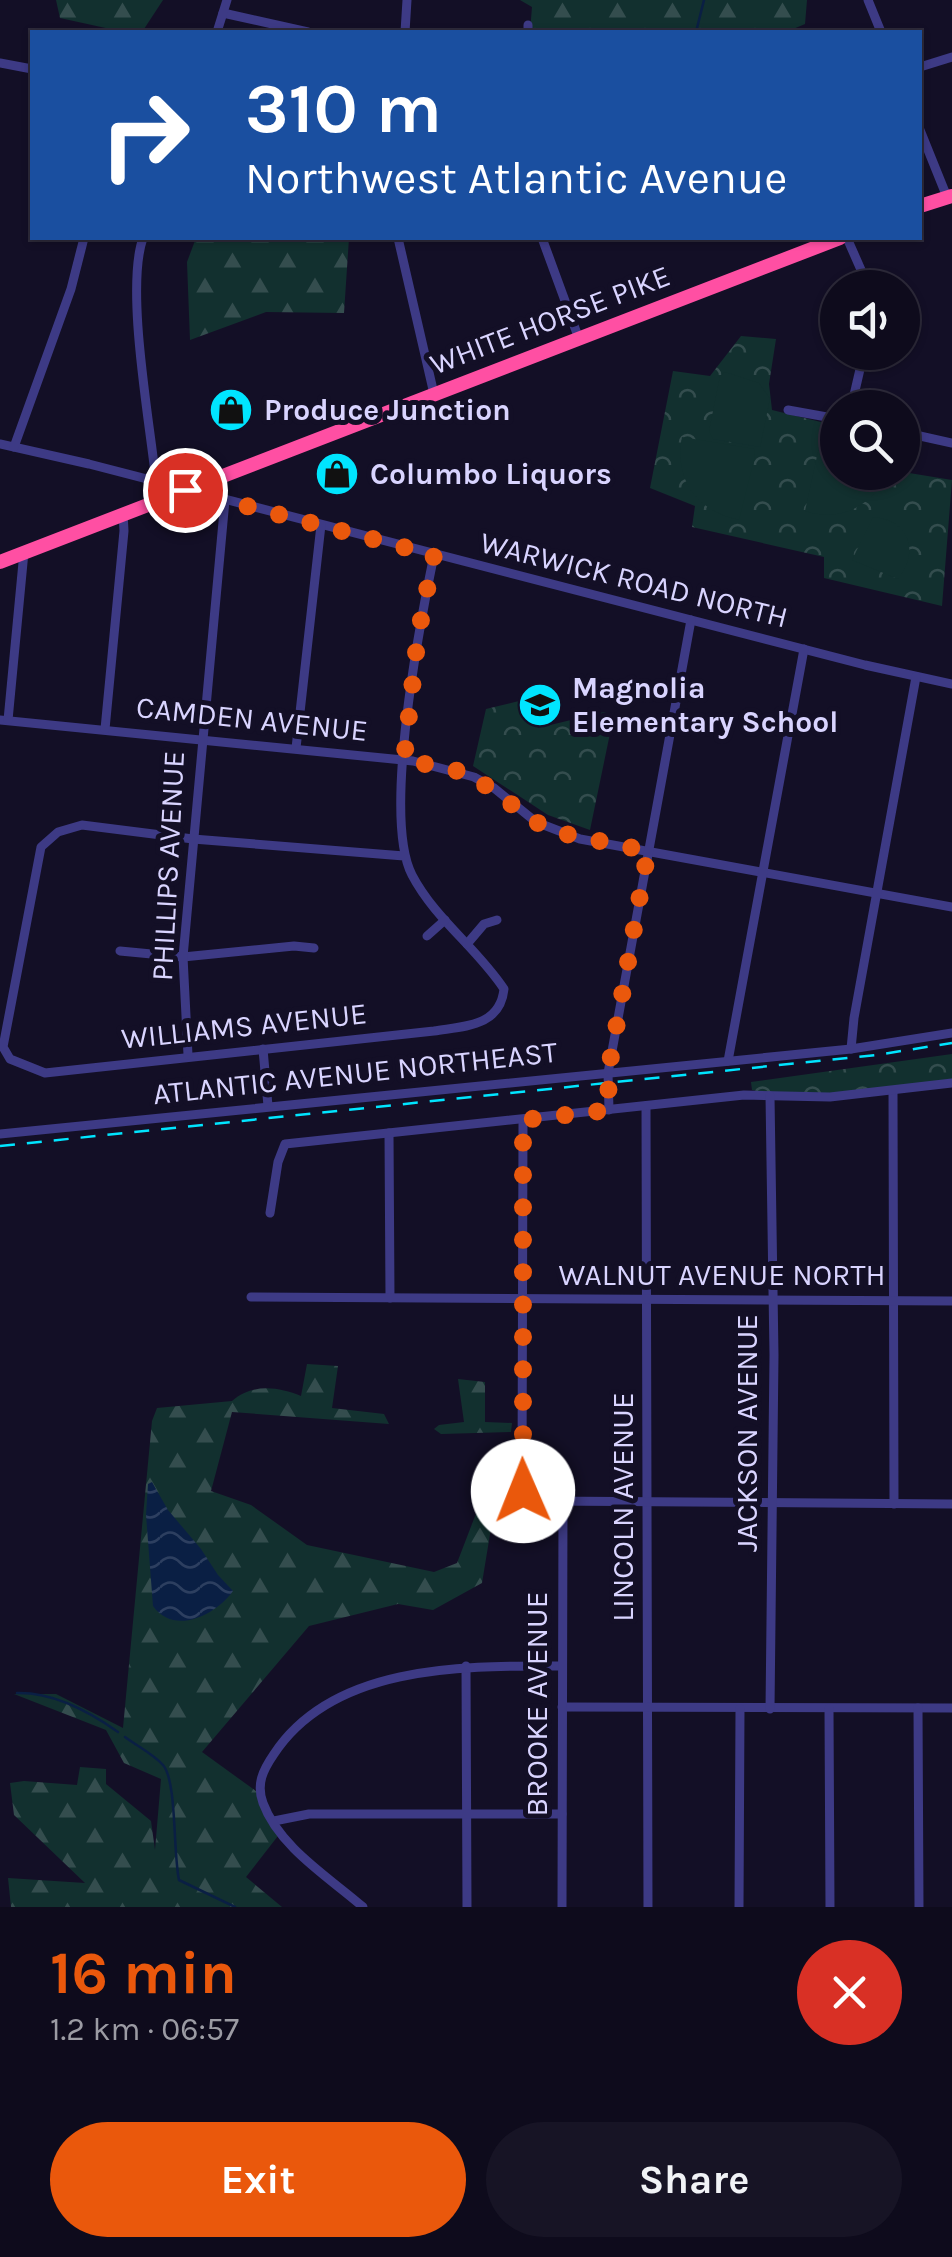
<!DOCTYPE html>
<meta charset="utf-8">
<style>
:root{--surface:#0e0b1c;--page:#171425;--text:#f1f3f6;--muted:#9b9ba3;--line:#2e2b3b;--accent:#ea580c}
body{margin:0;font-family:Karla,sans-serif;background:var(--page);color:var(--text);height:100vh;display:flex;flex-direction:column;font-size:38px;white-space:nowrap}
*{box-sizing:border-box;margin:0}
p{font-size:32px;color:var(--muted)}
.icon{flex:none;width:55px;height:55px;fill:none;stroke:currentColor;stroke-width:2;stroke-linecap:round;stroke-linejoin:round}
.map{position:relative;height:1907px;overflow:hidden}
.panel{display:flex;flex-direction:column;background:var(--surface);flex:1}
.panel>*{flex:none}
.banner{position:absolute;left:30px;top:30px;width:892px;height:210px;border-radius:0px;box-shadow:0 2px 8px #0004,0 0 0 2px var(--line);background:#1a4fa0;color:#fff;overflow:hidden}
.fabs{position:absolute;left:820px;top:270px;display:grid;gap:20px}
.fabs a{display:grid;place-items:center;width:100px;height:100px;border-radius:50%;background:var(--surface);box-shadow:0 2px 8px #0004,0 0 0 2px var(--line);font-size:50px}
.pin{position:absolute;display:grid;place-items:center;width:85px;height:85px;color:#fff;margin:-42px;border:5px solid #fff;border-radius:50%;box-shadow:0 2px 10px #0007}
.me{position:absolute;width:110px;margin:-55px;rotate:359deg;stroke-linejoin:round;filter:drop-shadow(0 0 8px #0008)}
.turn{display:flex;align-items:center;gap:35px;height:210px;padding:0 50px;font-size:45px}
.turn .icon{width:130px;height:130px;stroke-width:2.5}
.turn b{display:block;font-size:70px;line-height:85px}
.round{display:grid;place-items:center;flex:none;width:105px;height:105px;border-radius:52px;background:var(--page)}
.overview{display:flex;align-items:center;justify-content:space-between;height:170px;padding:0 50px}
h1{font-size:60px;font-weight:700;line-height:75px;color:var(--accent)}
.action{display:flex;gap:20px;margin-top:auto;padding:20px 50px}
.action a{flex:1;height:115px;border-radius:60px;background:var(--accent);color:#fff;font-size:40px;font-weight:700;line-height:115px;text-align:center}
.action a+a{background:var(--page);color:var(--text)}
.map>svg:first-child{display:block}
.forest{fill:url(#forest-firs)}
.park{fill:url(#park-crowns)}
.pitch{fill:#12302f}
.water{fill:url(#water-waves)}
.lines{fill:none;stroke-linecap:round;stroke-linejoin:round}
.stream{stroke:#0a1f44;stroke-width:2.5}
.minor{stroke:#3d3a85;stroke-width:9}
.highway{stroke:#ff4fa3;stroke-width:14}
.rail{stroke:#00e5ff;stroke-width:2.5;stroke-dasharray:15 12;stroke-linecap:butt}
.route{stroke:#ea580c;stroke-width:18;stroke-dasharray:0 32.4}
.labels{text-anchor:middle;dominant-baseline:central;stroke-width:10;stroke-linejoin:round;paint-order:stroke}
.street-label{font-size:30px;fill:#d9d4ff;stroke:#130f26}
.poi-label{font-size:30px;font-weight:bold;fill:#d9d4ff;stroke:#130f26;text-anchor:start}
</style>
<div class="map">
<svg width="952" height="1907" viewBox="0 0 952 1907">
<defs>
<pattern id="forest-firs" width="22" height="20" patternUnits="userSpaceOnUse" patternTransform="scale(2.5)"><rect width="22" height="20" fill="#12302f"/><path d="M5 1l3.5 6h-7zM16 11l3.5 6h-7z" fill="#344d4e"/></pattern>
<pattern id="park-crowns" width="20" height="18" patternUnits="userSpaceOnUse" patternTransform="scale(2.5)"><rect width="20" height="18" fill="#12302f"/><path d="M2 6a3 3 0 1 1 6 0M12 15a3 3 0 1 1 6 0" fill="none" stroke="#344d4e"/></pattern>
<pattern id="water-waves" width="16" height="10" patternUnits="userSpaceOnUse" patternTransform="scale(2.5)"><rect width="16" height="10" fill="#0a1f44"/><path d="M0 5q4-4 8 0t8 0" fill="none" stroke="#2d3f60"/></pattern>
</defs>
<rect width="100%" height="100%" fill="#130f26"/>
<g class="forest">
<path d="M56,0H163L142,32H124L60,18Z"/>
<path d="M520,0H807L805,24L786,32H530L532,7Z"/>
<path d="M196,238H349L344,313L266,312L190,340L187,262Z"/>
<path d="M307,1364L338,1366L332,1408L384,1414L389,1424L232,1412L211,1491L251,1505L307,1545L434,1572L457,1563L477,1511L493,1516L482,1583L433,1610L398,1604L309,1626L202,1752L260,1794L281,1832L246,1877L282,1907H11L8,1878L85,1883L14,1815L10,1783L24,1781L77,1785L80,1767L106,1769V1784L151,1821L155,1850L161,1779L124,1763L106,1730L14,1694H56L123,1728L152,1421L157,1408L232,1401C253,1383 278,1387 301,1396Z"/>
<path d="M458,1379L485,1382V1422L512,1423L511,1432L441,1434L434,1429L439,1425L464,1422Z"/>
</g>
<g class="park">
<path d="M741,336L776,339L769,384L772,410L837,426L838,472H903L952,480L942,606L824,578V557L692,527L695,506L650,488L673,371L710,376Z"/>
<path d="M523,700L528,721L533,720L538,728L604,712L614,714L590,830L548,815L473,766L486,709Z"/>
<path d="M952,1054V1079L829,1095H777L752,1090L751,1082Z"/>
</g>
<g class="pitch">
<path d="M725,372L759,383L770,399L760,447L713,439L709,431L720,376Z"/>
<path d="M682,437L754,449L755,456L739,520C697,511 674,480 682,437Z"/>
<path d="M828,442L837,444L838,472L889,473C872,505 842,523 805,511L819,447Z"/>
<path d="M873,517C909,520 920,551 898,579L852,560Z"/>
</g>
<path class="water" d="M152,1482L168,1510L201,1549L218,1575L233,1591C216,1615 174,1636 153,1606L146,1515L148,1484Z"/>
<g class="lines">
<g class="stream">
<path d="M696,32L704,0"/>
<path d="M17,1693C53,1692 90,1712 118,1732"/>
<path d="M125,1737C137,1746 153,1754 163,1765C177,1781 173,1853 179,1880L235,1907"/>
</g>
<g class="minor">
<path d="M868,0L881,32"/>
<path d="M223,13L308,32"/>
<path d="M217,32L227,0"/>
<path d="M405,32L407,0"/>
<path d="M528,32V25"/>
<path d="M0,63L32,69"/>
<path d="M920,67L952,57"/>
<path d="M920,130L947,197"/>
<path d="M143,238C125,289 150,422 156,482"/>
<path d="M398,238L434,394"/>
<path d="M542,238L579,339"/>
<path d="M847,238L869,288"/>
<path d="M851,408L864,352"/>
<path d="M788,410L838,419"/>
<path d="M902,432L952,443"/>
<path d="M0,444L89,464L865,665L952,684"/>
<path d="M14,447L71,289L84,238"/>
<path d="M0,720L413,761L474,777L494,788L536,822L580,839L952,907"/>
<path d="M8,720L24,552"/>
<path d="M105,729L124,531L123,513"/>
<path d="M296,748L321,525"/>
<path d="M404,856L193,839L82,825L58,832L41,847L3,1047L10,1059L45,1073L434,1031C464,1026 500,1027 504,989C477,948 435,919 412,875C382,817 420,623 434,555"/>
<path d="M427,936L445,920"/>
<path d="M467,944L484,924L497,920"/>
<path d="M120,951L183,957L294,946L314,948"/>
<path d="M263,1049L268,1106"/>
<path d="M851,1049L854,1018L916,677"/>
<path d="M188,1055L183,957L225,500"/>
<path d="M728,1061L804,649"/>
<path d="M893,1091L894,1504"/>
<path d="M646,1106L648,1907"/>
<path d="M609,1110L608,1073L691,620"/>
<path d="M523,1121L522,1483L528,1496L546,1501L952,1504"/>
<path d="M389,1133L390,1298"/>
<path d="M0,1134L851,1049L952,1033"/>
<path d="M270,1213L278,1162L285,1144L744,1095L830,1097L952,1083"/>
<path d="M251,1297L952,1301"/>
<path d="M466,1666L467,1907"/>
<path d="M562,1707L952,1708"/>
<path d="M918,1708L919,1907"/>
<path d="M770,1709L774,1355L770,1096"/>
<path d="M829,1709L830,1907"/>
<path d="M274,1821L309,1814H562"/>
<path d="M363,1907C330,1878 279,1847 263,1803C256,1784 263,1770 274,1754C334,1663 467,1666 562,1666"/>
<path d="M562,1907L563,1502"/>
<path d="M739,1907L740,1709"/>
</g>
<g class="highway">
<path d="M920,206L952,196"/>
<path d="M0,562L840,238"/>
</g>
<path class="rail" d="M0,1146L876,1055L952,1043"/>
</g>
<g class="lines">
<path class="route" d="M185,490L434,555L418,635L404,760L452,769L474,777L536,822L556,832L648,851L608,1073L609,1110L523,1120V1491"/>
</g>
<defs>
<g id="shop-disc" transform="scale(2.25)"><circle r="9.5" fill="#00e5ff" stroke="#130f26"/><path d="M-5-2.5h2.3a2.7 3.5 0 0 1 5.4 0H5L5.5 6h-11ZM-1.5-2.5h3a1.5 2.3 0 0 0-3 0Z" fill="#111"/></g>
<g id="school-disc" transform="scale(2.25)"><circle r="9.5" fill="#00e5ff" stroke="#130f26"/><path d="M0-5L7-2L0 1L-7-2ZM-4 1L0 2.5L4 1V4Q0 6-4 4Z" fill="#111"/></g>
</defs>
<g fill-rule="evenodd">
<use href="#shop-disc" x="231" y="410"/>
<use href="#shop-disc" x="337" y="474"/>
<use href="#school-disc" x="540" y="705"/>
</g>
<g class="labels">
<g class="street-label">
<text transform="translate(550 320) rotate(-21)">WHITE HORSE PIKE</text>
<text transform="translate(634 580) rotate(14)">WARWICK ROAD NORTH</text>
<text transform="translate(252 719) rotate(6)">CAMDEN AVENUE</text>
<text transform="translate(168 866) rotate(-87)">PHILLIPS AVENUE</text>
<text transform="translate(244 1026) rotate(-6)">WILLIAMS AVENUE</text>
<text transform="translate(355 1073) rotate(-6)">ATLANTIC AVENUE NORTHEAST</text>
<text x="722" y="1275">WALNUT AVENUE NORTH</text>
<text transform="translate(747 1433) rotate(-90)">JACKSON AVENUE</text>
<text transform="translate(623 1507) rotate(-90)">LINCOLN AVENUE</text>
<text transform="translate(537 1704) rotate(-90)">BROOKE AVENUE</text>
</g>
<g class="poi-label">
<text x="264" y="410">Produce Junction</text>
<text x="370" y="474">Columbo Liquors</text>
<text x="572" y="688">Magnolia<tspan x="572" dy="34">Elementary School</tspan></text>
</g>
</g>
</svg>
<div class="fabs">
<a><svg class="icon" aria-label="sound" viewBox="0 0 24 24"><path d="M4 9h4l5-4v14l-5-4H4zM17 9q2 3 0 6"/></svg></a>
<a><svg class="icon" aria-label="search" viewBox="0 0 24 24"><circle cx="10" cy="10" r="6"/><path d="M15 15l6 6"/></svg></a>
</div>
<div class="pin" style="left:185px;top:490px;background:#d93025"><svg class="icon" aria-label="arrive" viewBox="0 0 24 24"><path d="M6 21V4h12l-3 4 3 4H6"/></svg></div>
<svg class="me" style="left:523px;top:1491px" viewBox="-20 -20 40 40"><circle r="19" fill="#fff"/><path d="M0-13L10 11 0 6-10 11z" fill="#ea580c"/></svg>
<div class="banner">
<div class="turn"><svg class="icon" aria-label="right" viewBox="0 0 24 24"><path d="M7 20v-9h11M14 6l5 5-5 5"/></svg><div><b>310 m</b>Northwest Atlantic Avenue</div></div>
</div>
</div>
<section class="panel">
<div class="overview"><div><h1>16 min</h1><p>1.2 km · 06:57</p></div><a class="round" style="background:#d93025;color:#fff"><svg class="icon" aria-label="close" viewBox="0 0 24 24"><path d="M6 6l12 12M18 6L6 18"/></svg></a></div>
<div class="action"><a>Exit</a><a>Share</a></div>
</section>
